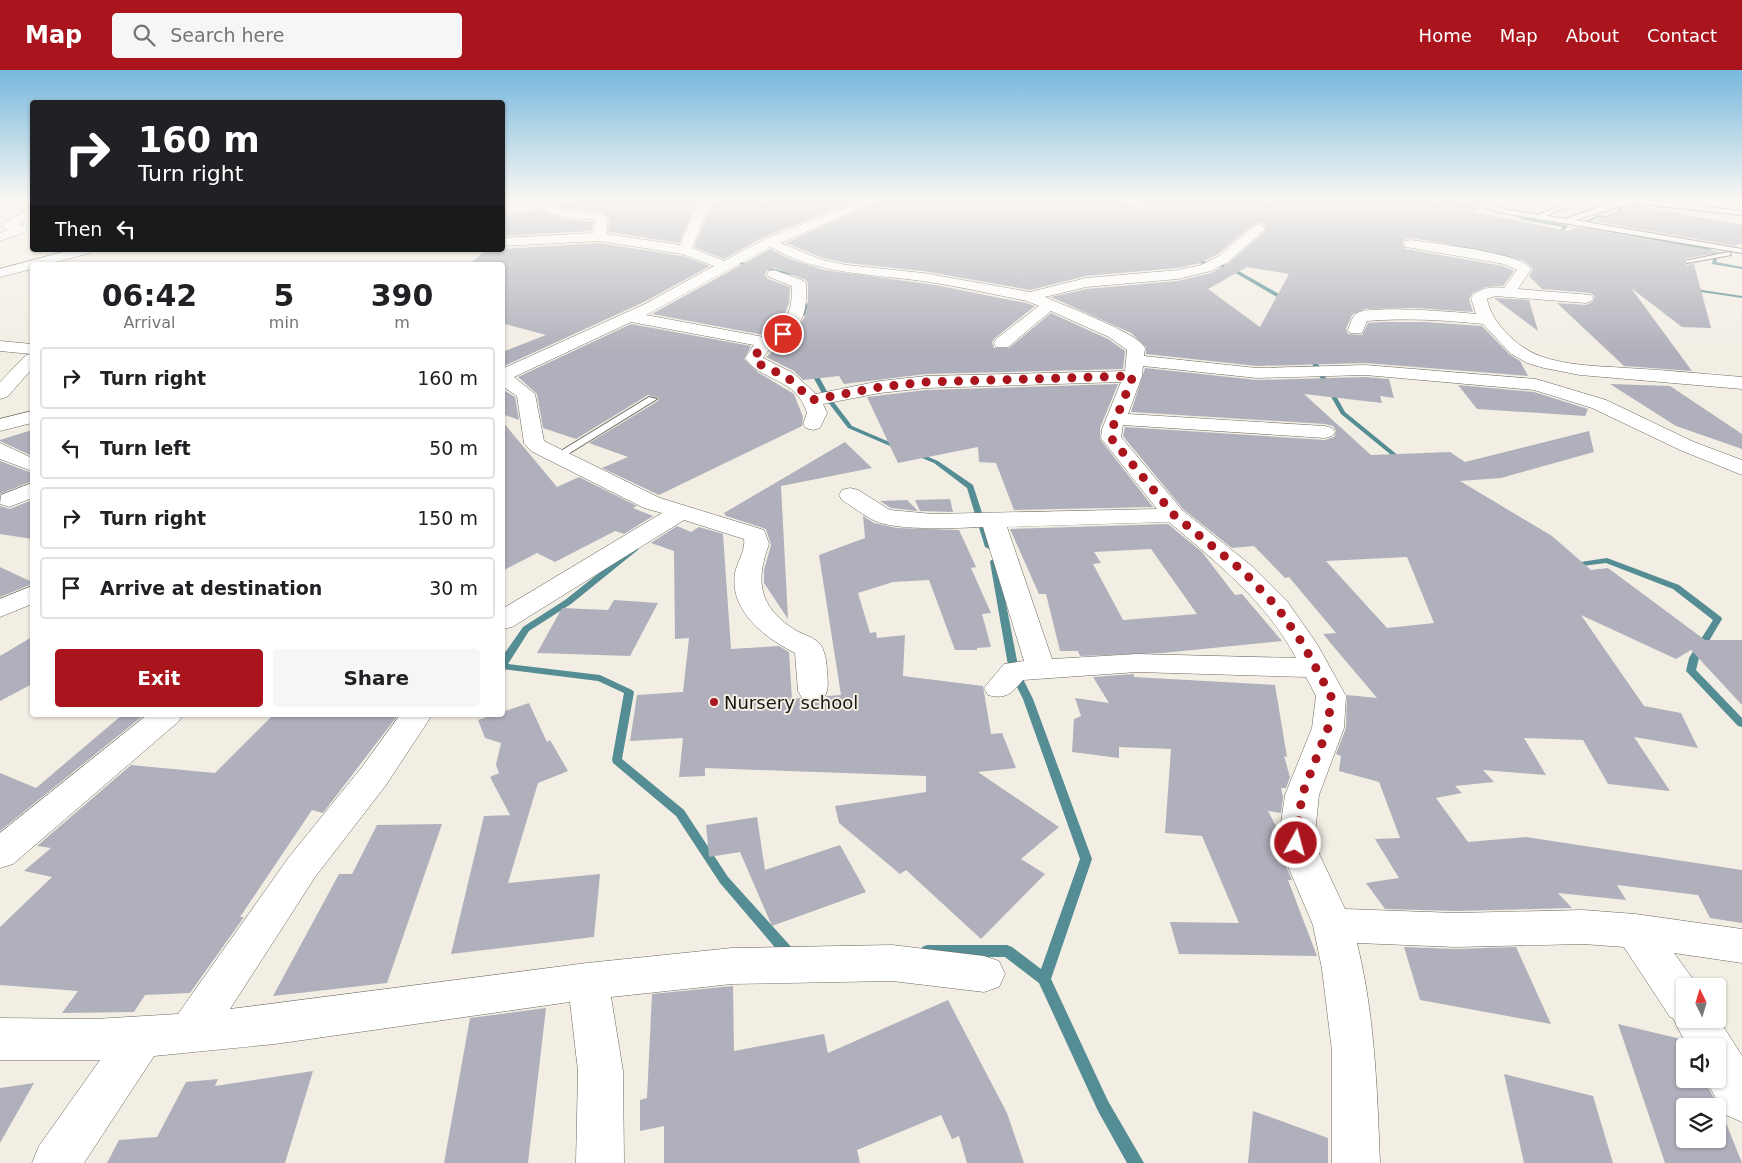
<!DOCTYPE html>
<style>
:root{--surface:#fff;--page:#f6f6f6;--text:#202124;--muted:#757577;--line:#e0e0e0;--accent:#aa151d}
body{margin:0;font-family:"DejaVu Sans",sans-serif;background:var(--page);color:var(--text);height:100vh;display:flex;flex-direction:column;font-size:19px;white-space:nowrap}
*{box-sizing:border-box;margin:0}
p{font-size:16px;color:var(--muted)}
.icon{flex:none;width:28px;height:28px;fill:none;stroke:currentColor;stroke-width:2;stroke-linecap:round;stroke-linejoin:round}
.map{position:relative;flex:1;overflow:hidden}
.sheet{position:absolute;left:30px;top:192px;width:475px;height:455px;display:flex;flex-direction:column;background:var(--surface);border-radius:5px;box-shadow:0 1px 4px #0004}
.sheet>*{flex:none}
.hud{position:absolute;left:30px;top:30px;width:475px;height:152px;border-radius:5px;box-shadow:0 1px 4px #0004;background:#202124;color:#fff;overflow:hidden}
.needle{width:32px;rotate:355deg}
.controls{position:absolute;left:1676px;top:908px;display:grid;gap:10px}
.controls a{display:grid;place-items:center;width:50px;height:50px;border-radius:5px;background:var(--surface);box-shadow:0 1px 4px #0004;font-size:25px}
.pin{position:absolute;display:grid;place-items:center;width:42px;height:42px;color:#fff;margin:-21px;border:2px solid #fff;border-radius:50%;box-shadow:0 1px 5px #0007}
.me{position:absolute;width:55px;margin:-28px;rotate:7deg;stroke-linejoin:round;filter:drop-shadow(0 0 4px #0008)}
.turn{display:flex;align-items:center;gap:18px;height:105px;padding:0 25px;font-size:22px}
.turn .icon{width:65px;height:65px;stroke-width:2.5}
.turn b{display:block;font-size:35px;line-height:42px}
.then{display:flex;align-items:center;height:48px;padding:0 25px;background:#0003;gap:10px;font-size:19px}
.eta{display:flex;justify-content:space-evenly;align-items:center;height:85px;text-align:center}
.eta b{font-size:30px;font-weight:600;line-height:35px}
.action{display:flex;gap:10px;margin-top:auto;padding:10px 25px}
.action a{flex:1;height:58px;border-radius:5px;background:var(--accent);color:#fff;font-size:20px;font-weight:600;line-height:58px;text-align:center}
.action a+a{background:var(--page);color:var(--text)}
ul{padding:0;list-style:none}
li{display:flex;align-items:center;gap:15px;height:62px;margin:0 10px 8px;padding:0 15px;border:2px solid var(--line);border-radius:5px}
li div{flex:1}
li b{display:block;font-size:19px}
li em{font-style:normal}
header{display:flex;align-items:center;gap:30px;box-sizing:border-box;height:70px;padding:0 25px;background:var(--accent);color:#fff}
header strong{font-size:24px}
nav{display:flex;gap:28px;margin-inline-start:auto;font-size:18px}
.search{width:350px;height:45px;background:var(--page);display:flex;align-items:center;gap:12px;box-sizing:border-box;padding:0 18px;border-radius:5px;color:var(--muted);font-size:19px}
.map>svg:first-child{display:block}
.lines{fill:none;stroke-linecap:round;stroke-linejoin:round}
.stream{fill:#548d94;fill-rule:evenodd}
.building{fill:#afb0bb;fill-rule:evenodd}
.lane-casing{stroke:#6c685f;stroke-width:2}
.street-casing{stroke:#6c685f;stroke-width:1}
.lane{fill:#fff;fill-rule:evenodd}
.street{fill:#fff;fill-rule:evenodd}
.route{stroke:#aa151d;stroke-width:9;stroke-dasharray:0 16.2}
.poi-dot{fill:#aa151d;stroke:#f3eee4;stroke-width:2}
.labels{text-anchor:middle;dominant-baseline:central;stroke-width:4;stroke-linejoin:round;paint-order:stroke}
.poi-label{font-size:18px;fill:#181713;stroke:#f3eee4;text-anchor:start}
</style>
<header>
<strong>Map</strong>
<div class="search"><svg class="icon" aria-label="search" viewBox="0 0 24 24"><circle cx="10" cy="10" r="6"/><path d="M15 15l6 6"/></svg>Search here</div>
<nav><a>Home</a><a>Map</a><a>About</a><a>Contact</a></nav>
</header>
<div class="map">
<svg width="1742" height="1093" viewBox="0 0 1742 1093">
<rect width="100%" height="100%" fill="#f3eee4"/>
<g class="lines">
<g class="stream">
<path d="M1454,128H1459L1447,132L1478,139L1476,140L1443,134L1430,142L1427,141L1437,133Z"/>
<path d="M1631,132L1742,144V146L1631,134L1621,139L1623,142L1608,148L1599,147L1580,156L1577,155L1598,145L1608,146L1619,141L1617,138Z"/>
<path d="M1520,147L1566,155L1568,156L1556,170L1554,169L1563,157L1519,149Z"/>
<path d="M1584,155L1709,178L1718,185L1716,192L1742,197V199L1712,194L1714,185L1707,180L1583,157Z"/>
<path d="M1453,174L1517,187L1519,188L1517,189L1452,176Z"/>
<path d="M1190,189L1230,196L1286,228L1288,232L1284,233L1282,230L1227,198L1188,191Z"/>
<path d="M731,190L797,204L799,205L797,206L729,192Z"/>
<path d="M1689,218L1742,226V228L1687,220V219Z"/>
<path d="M811,228L815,229L806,243L818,246V248L800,244Z"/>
<path d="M1310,283L1313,285L1345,342L1405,391V393H1401L1341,344L1307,285Z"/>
<path d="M813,296L818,297L817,303L830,327L852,356L901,377V379H897L848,358L824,327L811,303Z"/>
<path d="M914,381L938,391L973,415L993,477L992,479H989L985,477L967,418L934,393L912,384V382Z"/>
<path d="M632,477H638L639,479L571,534L529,561L508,594L600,605L632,620L634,622L622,689L684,740L728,807L794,880L795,884L794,888L789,890L784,888L720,813L676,746L613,693L612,690L624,623L598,611L502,599V587L523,557L565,530Z"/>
<path d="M1607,488L1679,515L1721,547L1722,549L1699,588L1696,600L1742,648V657L1738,656L1686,601L1689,588L1713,550L1673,519L1606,493L1574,497L1570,495L1574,493Z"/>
<path d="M991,490H997L998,492L1019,601L1033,629L1092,789L1051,909L1108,1031L1144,1093H1127L1098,1041L1039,913L1005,887H927L922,885L921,881L922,877L927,875H1007L1012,877L1041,899L1080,789L1023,629L1009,601L990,492Z"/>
</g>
</g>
<g class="building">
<path d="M575,128H698L679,173L608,162L610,150L604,142L566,138L559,135L572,132Z"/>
<path d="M712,128H863L764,167L724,189L694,177L713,131Z"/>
<path d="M886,128H1122L1137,141H1145L1149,137L1140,128H1435L1436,134L1568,161L1578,157L1722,182L1684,189L1682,191L1687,195L1697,193L1694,194L1711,258L1682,257L1631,218L1692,301L1624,296L1557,233L1586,235L1592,232L1595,227L1591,223L1542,219L1529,206L1533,199L1524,191L1494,182L1411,168L1406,169L1402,173L1406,179L1503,196L1514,201L1503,216L1486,217L1473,223L1469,229L1473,242L1415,238L1365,239L1352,245L1346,259L1348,264L1362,265L1368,253L1382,252H1425L1482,256L1509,284L1520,291L1528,306L1365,293L1257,296L1146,284V277L1131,263L1051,227L1086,219L1178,211L1211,203L1229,193L1264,162L1267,158L1260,152L1254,154L1218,184L1200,193L1178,198L1086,206L1030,220L923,201L847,193L823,188L786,173ZM1247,197L1289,204L1260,257L1208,219Z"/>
<path d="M1635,136L1742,155V173L1735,176L1594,151Z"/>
<path d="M541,141L563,149L594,152L591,161L502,166V145Z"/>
<path d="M599,173L682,186L710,196L644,232L502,297V282L546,265L502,253V195H468L486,180Z"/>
<path d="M770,179L787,188L824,200L935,215L1026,233L1035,236L995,268L992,272L994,278H1009L1051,243L1108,269L1125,281L1123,299L926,304L844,314L839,306L803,310L794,301L766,287L796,261L804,248L808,233V214L806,210L775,198L767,200L765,205L768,209L790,217L789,233L782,250L764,265L652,244Z"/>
<path d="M1494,228L1529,230L1538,261Z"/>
<path d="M631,254L751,276L744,289L759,303L794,324L803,347L802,356L659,425L602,398L628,387L589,373L658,331L659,328L648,325L576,369L543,358L537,324L518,307Z"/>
<path d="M1145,298L1257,310L1365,307L1389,309L1394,328L1380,326L1382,333L1304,324L1371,385L1450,382L1465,392L1589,361L1594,382L1501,408L1460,411L1552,466L1591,500L1608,498L1705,570H1742V635L1691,580L1676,589L1581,545L1644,636L1681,643L1698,678L1634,667L1670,721L1608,714L1583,670L1524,668L1546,705L1483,700L1494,712L1455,716L1462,723L1436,728L1468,772L1526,767L1742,800V853L1710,848L1698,825L1617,815L1626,830L1558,823L1572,838L1456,841L1385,839L1366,813L1399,808L1375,769L1400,768L1379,712L1339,701L1341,686L1336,684L1346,658L1347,625L1377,628L1323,564L1336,563L1289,507L1285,508L1254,476L1232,478L1183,439L1123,366L1125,357L1325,370L1334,367L1336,361L1333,356L1325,354L1131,342ZM1407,487L1434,553L1387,558L1326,491Z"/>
<path d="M1118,314L1100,358V369L1153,437L1014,440L996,393L979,392L978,377L898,393L867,327L926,320Z"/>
<path d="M1610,314L1670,316L1742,364V379L1676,356Z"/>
<path d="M1458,315L1534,322L1588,339L1585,346L1477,339Z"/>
<path d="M502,319L515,327L519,350L502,344Z"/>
<path d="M502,351L557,417L579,407L637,436L633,438L653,446L624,464L615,461L555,492L537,483L502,501Z"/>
<path d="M32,360V386L0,371V370Z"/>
<path d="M845,372L872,398L781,416L788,549L764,513V500L771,475L766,459L726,446L724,443Z"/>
<path d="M0,391L32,403V411L0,424Z"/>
<path d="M950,429L953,442L920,441L915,430Z"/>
<path d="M32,430V469L0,464V436L10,439Z"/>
<path d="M907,430L918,441L891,438L880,431Z"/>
<path d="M863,446L874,453L897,458L959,460L976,497L971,498L991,543L982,544L991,577L977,578V580H955L929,510L893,512L858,523L870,563L876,562L877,568L905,565L903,606L983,616L991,664L1002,663L1016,698L978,702L1059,757L1021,789L1045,804L981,869L906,800L900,804L839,753L835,736L926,722V706L705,698V706L679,707L683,668L630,671L637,625L683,622L689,568L675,569L674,481L651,473L677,456L691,462L699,457L723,464L731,579L779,576L789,582L792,629L800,628L813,633L824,630L827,626L841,625L819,485L865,468Z"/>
<path d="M1168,454L1202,482L1235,525L1242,524L1282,571L1163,583L1080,586L1078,581H1060L1046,524H1039L1010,459ZM1151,479L1197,544L1123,550L1093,494L1101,493L1094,482Z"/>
<path d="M0,497L32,512V514L0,527Z"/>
<path d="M614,530L658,533L630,586L537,583L562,538L608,540Z"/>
<path d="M32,567V614L0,631V586Z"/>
<path d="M1134,604V607L1275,615L1287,687L1284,686L1290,707L1286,718H1281L1283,727L1281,743L1268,741L1278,760L1276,774L1292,810H1288L1317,886L1179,884L1170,852L1239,853L1202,766L1165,763L1171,679L1119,677V688L1072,682L1074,649L1081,646L1075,628L1109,633L1093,607Z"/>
<path d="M529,633L547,672L550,670L568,701L538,713L508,813L600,804L594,867L451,884L484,746L510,745L490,707L499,703L496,695L501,673L485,668L478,650L493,645H502V642Z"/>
<path d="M122,645H144L0,761V703L36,718Z"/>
<path d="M273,645H398L323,743L312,740L240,847H244L190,923L145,925L134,942L62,943L78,921L0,915V857L52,807L24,801L51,778L37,776L131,695L215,703Z"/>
<path d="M757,747L765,800L840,775L866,822L772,856L740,782L709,787L706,755Z"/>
<path d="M442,754L387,913L273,926L339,804H352L377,755Z"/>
<path d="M1404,877L1456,879L1516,877L1551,954L1420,930Z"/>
<path d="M733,916L734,981L824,964L828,983L948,930L1007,1043L1024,1093H967L959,1066L952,1069L941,1045L857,1080L860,1093H664V1056L640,1061V1030L647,1028L652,924Z"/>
<path d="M546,938L528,1093H444L470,948Z"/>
<path d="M1618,954L1681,969L1685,976V1009H1703L1720,1038L1742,1093H1665ZM1685,1036H1718V1069H1685Z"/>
<path d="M313,1001L285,1093H107L119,1070L157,1067L186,1012L218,1009L215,1016Z"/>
<path d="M1504,1004L1593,1026L1613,1093H1524Z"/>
<path d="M34,1013L0,1073V1018Z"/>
<path d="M1253,1041L1328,1068V1093H1248Z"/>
</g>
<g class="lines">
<g class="lane-casing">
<g id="lane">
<path d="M1466,128H1474L1471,130L1497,138L1524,128H1532L1504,139L1538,145L1579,128H1587L1546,146L1566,149L1623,128L1742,141V145L1631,133L1575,150L1742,179V183L1497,142L1463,131Z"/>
<path d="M1729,182L1731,185L1687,193L1684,191Z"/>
<path d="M649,327L657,329L560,389H552L551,387Z"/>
</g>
</g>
<g class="street-casing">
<g id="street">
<path d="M555,128H573L571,130L554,135L565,140L604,144L608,150L606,164L680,175L699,130L701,128H709L711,130L692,178L724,191L765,169L868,128H884L781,173L822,190L847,195L923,203L1030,222L1086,208L1178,200L1201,195L1219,186L1255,155L1259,154L1265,158L1263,161L1228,192L1211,201L1178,209L1086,217L1045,227C1060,234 1141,264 1145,278C1145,280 1144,283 1144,286L1257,298L1365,295L1536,309L1606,330L1694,372L1742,390V405L1680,380L1592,338L1534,320L1365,305L1257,308L1143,296L1142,306L1128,344L1325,356L1332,358L1335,362L1332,366L1325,368L1123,355L1121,367L1182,440L1253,497L1287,531L1317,574L1346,626L1344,658L1319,725L1314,773L1345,839L1456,843L1583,840L1635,844L1742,859V893L1674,883L1698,916H1685V949L1718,948L1742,986V1052L1726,1045L1705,1009H1718V976H1687L1673,948L1670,947L1624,877L1583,874L1456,877L1357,873C1375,947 1377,1017 1380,1093H1332V981L1322,899L1313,855L1278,773L1285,725L1312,658L1316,626L1306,607L1137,602L1023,610C1012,623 1006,630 988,625L984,618L1004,594L1024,591L983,457C958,458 897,461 875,451C863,445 853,437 842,430L839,425L842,420L850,418L858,420L890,440L933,444L1157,439L1101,368L1102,359L1121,312L926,318L880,323L823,334L827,343L820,358L813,360L806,358L803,354L807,343C797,308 762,312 745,288L754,275L631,252L514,307L535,324L544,371L660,428L764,460L769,474C755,512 759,537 795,560C802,564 813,567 819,573C825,579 827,593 827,602C828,612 829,619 824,628L813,631L802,628L798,621L795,583C765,568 729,541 735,503C737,493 746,479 744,469L684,450L512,557L502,559V539L662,443L644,438L531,381L524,373L517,326L502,316V299L645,234L714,196L682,184L599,171L502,176V168L593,163L596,150L563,147L541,139L502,143V136ZM770,177C817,204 869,204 922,211C957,216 992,224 1027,231L1039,236L996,269L994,273L996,277H1008L1051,241L1109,267L1127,280L1125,301L926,306L880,311L816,324L793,303L763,288C767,280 774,276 780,272C804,255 807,242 806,214L804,211L774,200L769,201L767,204L769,207L792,216C792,244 787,252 764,267L646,245ZM1169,452C1217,493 1266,531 1296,588L1137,584L1052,589L1007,457Z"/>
<path d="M1124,128H1137L1147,137L1145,139H1137Z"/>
<path d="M23,142L29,146L18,155L25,156L27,159L25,162L0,171V163L8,160L2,156L4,153Z"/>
<path d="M1411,170C1435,174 1519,182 1531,199L1518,219L1591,225L1594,228L1591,231L1586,233L1495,226L1487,229C1492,254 1517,277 1540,286C1568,296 1599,296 1627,298C1666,300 1704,304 1742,307V319L1580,305L1544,298L1527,293L1510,283L1483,254C1444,250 1406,248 1367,251L1362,263H1350L1348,260C1350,255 1352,246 1357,243C1372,235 1456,242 1476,244L1471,228C1480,217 1491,217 1504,218L1517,200L1504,194L1406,177L1404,174L1406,171Z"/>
<path d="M70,180H92L90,183L45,195H32V199L0,207V199Z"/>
<path d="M0,271L32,274V299L7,327L0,329V312L26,285L31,284L0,281Z"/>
<path d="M32,341V353L0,361V349Z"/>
<path d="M0,373L32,388V401L0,389Z"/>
<path d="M32,413V428L9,437L0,434L1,425Z"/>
<path d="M32,516V534L0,547V529Z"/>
<path d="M147,645H183L178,652L13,794L0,798V763Z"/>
<path d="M400,645H432L386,715L315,807L230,939L587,893L732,878L892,875L984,886L999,891L1005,904L999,917L984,922L892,911L732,914L611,927L623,1001L624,1093H576L578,1001L570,932L275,974L154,986L84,1093H32L39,1076L100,990H0V948L95,949L178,944L289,787L362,697Z"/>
</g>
</g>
<use href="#lane" class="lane"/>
<use href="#street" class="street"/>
</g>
<linearGradient id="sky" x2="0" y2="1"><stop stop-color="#77b8dd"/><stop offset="0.46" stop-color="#faf7f3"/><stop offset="1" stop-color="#faf7f3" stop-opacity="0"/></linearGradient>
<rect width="1742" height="281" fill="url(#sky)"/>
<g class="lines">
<path class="route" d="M783,264L759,280L754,288L757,293L787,307L812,330L880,317L926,312L1133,306L1112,359L1111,368L1174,445L1244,502L1277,537L1303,574L1331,626L1328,658L1302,725L1296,773"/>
</g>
<circle class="poi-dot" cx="714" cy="632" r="5"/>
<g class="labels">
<g class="poi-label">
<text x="724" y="632">Nursery school</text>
</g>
</g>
</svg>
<div class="controls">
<a><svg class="needle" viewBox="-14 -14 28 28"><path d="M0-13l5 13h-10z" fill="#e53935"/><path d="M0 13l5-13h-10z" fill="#757577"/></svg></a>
<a><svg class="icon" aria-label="sound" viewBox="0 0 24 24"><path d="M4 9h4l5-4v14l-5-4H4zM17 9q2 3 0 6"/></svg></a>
<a><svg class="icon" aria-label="layers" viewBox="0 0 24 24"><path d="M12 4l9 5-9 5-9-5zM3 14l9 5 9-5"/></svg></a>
</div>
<div class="pin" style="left:783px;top:264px;background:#d93025"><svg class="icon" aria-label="arrive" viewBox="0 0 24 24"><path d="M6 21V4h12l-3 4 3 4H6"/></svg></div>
<svg class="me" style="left:1296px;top:773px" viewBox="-20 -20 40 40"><circle r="17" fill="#aa151d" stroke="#fff" stroke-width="3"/><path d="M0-11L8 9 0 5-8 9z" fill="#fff"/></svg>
<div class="hud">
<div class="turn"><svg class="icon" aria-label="right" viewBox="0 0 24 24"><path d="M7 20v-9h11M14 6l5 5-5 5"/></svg><div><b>160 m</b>Turn right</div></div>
<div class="then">Then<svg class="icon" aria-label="left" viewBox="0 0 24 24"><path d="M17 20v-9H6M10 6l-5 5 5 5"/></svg></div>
</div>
<section class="sheet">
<div class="eta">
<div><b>06:42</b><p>Arrival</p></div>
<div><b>5</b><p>min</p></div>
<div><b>390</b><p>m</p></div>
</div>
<ul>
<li><svg class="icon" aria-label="right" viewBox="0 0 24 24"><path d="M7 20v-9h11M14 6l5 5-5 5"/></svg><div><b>Turn right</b></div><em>160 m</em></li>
<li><svg class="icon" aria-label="left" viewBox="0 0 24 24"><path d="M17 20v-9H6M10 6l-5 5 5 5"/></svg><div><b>Turn left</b></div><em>50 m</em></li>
<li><svg class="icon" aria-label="right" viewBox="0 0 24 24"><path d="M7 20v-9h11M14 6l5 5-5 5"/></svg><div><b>Turn right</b></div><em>150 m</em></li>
<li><svg class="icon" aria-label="arrive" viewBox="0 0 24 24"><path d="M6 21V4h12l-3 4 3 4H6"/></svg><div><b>Arrive at destination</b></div><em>30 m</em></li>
</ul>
<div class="action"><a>Exit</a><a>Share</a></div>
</section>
</div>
